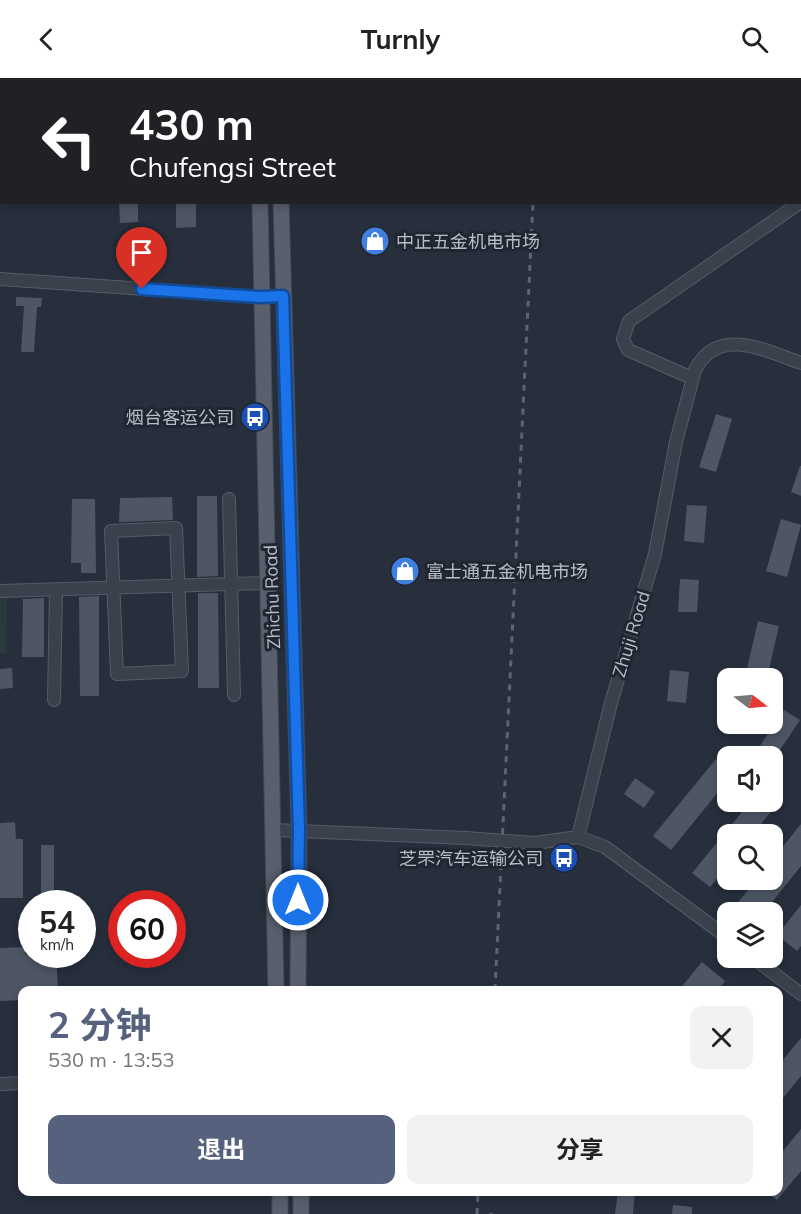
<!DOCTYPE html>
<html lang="zh">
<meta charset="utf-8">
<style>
:root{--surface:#fff;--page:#f2f2f2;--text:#222;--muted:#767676;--accent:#56627d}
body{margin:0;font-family:Mulish,"Noto Sans SC",sans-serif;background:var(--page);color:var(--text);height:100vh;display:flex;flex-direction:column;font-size:22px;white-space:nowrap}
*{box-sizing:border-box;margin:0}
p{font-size:20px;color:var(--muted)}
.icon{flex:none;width:33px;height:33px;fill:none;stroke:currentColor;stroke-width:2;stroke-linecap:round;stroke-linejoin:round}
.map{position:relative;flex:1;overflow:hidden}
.drawer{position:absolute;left:18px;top:908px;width:765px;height:210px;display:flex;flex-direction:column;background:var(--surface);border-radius:12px;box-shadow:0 3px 9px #0003}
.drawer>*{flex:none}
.guide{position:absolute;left:0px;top:0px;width:801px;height:126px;box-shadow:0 3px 9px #0003;background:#202124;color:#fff;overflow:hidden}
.needle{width:39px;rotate:106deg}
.tools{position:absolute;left:717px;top:590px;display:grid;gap:12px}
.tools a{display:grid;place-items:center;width:66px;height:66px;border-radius:12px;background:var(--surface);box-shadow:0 3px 9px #0003;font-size:30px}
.speed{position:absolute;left:18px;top:812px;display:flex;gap:12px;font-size:30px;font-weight:700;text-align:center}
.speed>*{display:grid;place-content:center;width:78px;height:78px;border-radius:50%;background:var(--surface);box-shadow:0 3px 9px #0003;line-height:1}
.speed small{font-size:15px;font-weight:400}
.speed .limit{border:9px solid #d22;background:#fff;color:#111}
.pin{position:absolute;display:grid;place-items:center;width:51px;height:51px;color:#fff;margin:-62px -26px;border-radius:50% 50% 50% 0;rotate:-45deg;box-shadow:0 0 6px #0007}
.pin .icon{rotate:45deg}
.me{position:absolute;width:66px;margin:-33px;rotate:0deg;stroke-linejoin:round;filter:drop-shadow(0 0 4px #0008)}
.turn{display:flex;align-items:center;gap:21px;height:126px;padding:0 30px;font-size:27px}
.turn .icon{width:78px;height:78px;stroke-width:2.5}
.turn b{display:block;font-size:42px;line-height:51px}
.round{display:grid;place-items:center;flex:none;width:63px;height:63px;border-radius:12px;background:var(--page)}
.head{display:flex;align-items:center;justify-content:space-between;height:102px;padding:0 30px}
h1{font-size:36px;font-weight:700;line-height:45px;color:var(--accent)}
.primary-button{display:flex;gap:12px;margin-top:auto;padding:12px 30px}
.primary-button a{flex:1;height:69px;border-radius:12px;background:var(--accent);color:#fff;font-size:24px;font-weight:700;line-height:69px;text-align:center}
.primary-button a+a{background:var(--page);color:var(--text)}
header{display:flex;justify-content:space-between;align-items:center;height:78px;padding:0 30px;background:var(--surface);font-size:27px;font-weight:700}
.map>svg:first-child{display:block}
.green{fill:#2a3b3e}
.building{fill:#4e5665}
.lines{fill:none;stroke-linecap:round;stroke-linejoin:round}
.minor-casing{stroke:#565c67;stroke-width:14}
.major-casing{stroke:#444a55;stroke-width:17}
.minor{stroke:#3b414c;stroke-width:12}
.major{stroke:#595f6c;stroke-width:15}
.rail{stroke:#5d6473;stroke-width:3;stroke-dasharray:6 6;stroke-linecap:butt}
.minor-bridge-casing{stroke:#565c67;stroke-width:14;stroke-linecap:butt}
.minor-bridge{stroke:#3b414c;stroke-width:12}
.route-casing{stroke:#114b97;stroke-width:15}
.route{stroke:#1a73e8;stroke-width:10}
.labels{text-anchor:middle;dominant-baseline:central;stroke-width:6;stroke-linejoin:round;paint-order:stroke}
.poi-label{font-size:18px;fill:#b7bcc7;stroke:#202631;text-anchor:start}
.street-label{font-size:18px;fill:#b7bcc7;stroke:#202631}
</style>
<header><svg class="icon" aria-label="back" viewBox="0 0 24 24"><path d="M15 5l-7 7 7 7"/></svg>Turnly<svg class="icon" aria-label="search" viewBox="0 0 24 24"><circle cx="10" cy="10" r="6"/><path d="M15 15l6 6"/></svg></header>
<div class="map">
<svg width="801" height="1136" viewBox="0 0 801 1136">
<rect width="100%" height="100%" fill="#272e3c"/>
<path class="green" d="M0,520H7L6,575H0Z"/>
<g class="building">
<path d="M119,124H138V144L120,145Z"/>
<path d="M176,124H196V149L176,150Z"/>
<path d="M16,219L42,220L41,229H37L34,274H21L24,228H16Z"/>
<path d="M716,336L732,341L716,394L699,389Z"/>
<path d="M800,388H801V418L791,414Z"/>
<path d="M197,418H217L218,498L197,499Z"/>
<path d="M172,419L173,442L119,444L120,420Z"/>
<path d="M72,421H95L96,495H81V485H71Z"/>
<path d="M687,427L707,428L704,465L684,463Z"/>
<path d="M781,441L801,447L787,499L766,493Z"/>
<path d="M680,501L699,502L697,534H678Z"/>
<path d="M198,515H218L219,610H198Z"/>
<path d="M99,518V618H80L79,519Z"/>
<path d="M44,520V579H22L23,521Z"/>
<path d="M758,543L779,548L767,600L746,595Z"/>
<path d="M12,590L13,610L0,611V591Z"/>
<path d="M670,592L689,594L686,625L667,623Z"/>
<path d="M784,632L800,642L776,678H760L755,675Z"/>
<path d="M716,681L728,690V702L671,772L653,758Z"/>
<path d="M635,700L655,714L644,730L624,716Z"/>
<path d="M751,723H762L773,731L753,756H728V787L710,809L692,795Z"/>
<path d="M15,744L16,761H23V820H0V745Z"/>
<path d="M801,746V788L764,834H743L735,828L757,801H772V782Z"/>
<rect x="41" y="767" width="13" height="52"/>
<path d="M801,827V868L797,873L777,857Z"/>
<path d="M25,869V876H56L58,912H22V922L0,923V870Z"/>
<path d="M702,884L725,903L718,912H679Z"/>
<path d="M801,960V998L778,1026V988Z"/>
<path d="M801,1051V1093L777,1122L766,1113H778V1079Z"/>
<path d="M618,1113H635L633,1136H615Z"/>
<path d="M673,1127L692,1129V1136H672Z"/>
</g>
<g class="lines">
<g class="minor-casing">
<g id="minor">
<path d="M0,201L261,219L283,218"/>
<path d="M692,300L628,272L623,261L629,243L801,124"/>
<path d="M229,421L234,617"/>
<path d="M176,450L182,593L117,596L111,453Z"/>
<path d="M0,513L268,505"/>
<path d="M54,622L56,512"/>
<path d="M274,752L466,760"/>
<path d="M578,759L611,625L655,476L676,364L695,292C718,247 766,273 801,285"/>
<path d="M535,765L578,759L605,769L728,860"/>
<path d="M752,879L801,916"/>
<path d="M0,1006L22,1005"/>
</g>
</g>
<g class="major-casing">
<g id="major">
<path d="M258,0V2"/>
<path d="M279,0V2"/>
<path d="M260,124L276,912"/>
<path d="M281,124L299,752L298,912"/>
<path d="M280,1113V1136"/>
<path d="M301,1113V1136"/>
</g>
</g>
<use href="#minor" class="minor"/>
<use href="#major" class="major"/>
<g class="rail">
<path d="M532,2V0"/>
<path d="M495,912L533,124"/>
<path d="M477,1136L478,1113"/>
<path d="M491,1136V1135"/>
</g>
<g class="minor-bridge-casing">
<path id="minor-bridge" d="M466,760L535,765"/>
</g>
<use href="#minor-bridge" class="minor-bridge"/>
</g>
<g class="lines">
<g class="route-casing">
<path id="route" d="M142,211L261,219L283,218L299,752L298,822"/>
</g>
<use href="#route" class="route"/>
</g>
<defs>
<g id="shop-disc" transform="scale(1.5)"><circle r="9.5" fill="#3f7fe0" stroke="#202631"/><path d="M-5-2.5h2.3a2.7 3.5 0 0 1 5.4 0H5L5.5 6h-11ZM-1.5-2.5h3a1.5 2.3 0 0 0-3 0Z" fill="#fff"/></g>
<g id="bus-disc" transform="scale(1.5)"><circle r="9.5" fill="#1a4fb4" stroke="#202631"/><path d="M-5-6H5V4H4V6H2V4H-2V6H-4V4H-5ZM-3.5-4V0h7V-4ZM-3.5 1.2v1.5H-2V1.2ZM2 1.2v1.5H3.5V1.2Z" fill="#fff"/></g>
</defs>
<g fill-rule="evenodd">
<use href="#shop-disc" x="375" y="163"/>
<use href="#bus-disc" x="255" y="339"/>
<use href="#shop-disc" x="405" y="493"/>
<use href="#bus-disc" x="564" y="780"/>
</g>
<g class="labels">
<g class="poi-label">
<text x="396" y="163">中正五金机电市场</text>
<text x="234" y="339" text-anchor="end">烟台客运公司</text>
<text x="426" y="493">富士通五金机电市场</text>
<text x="543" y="780" text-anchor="end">芝罘汽车运输公司</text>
</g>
<g class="street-label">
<text transform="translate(272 519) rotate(-92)">Zhichu Road</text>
<text transform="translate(631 556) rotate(-73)">Zhuji Road</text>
</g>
</g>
</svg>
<div class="tools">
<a><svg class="needle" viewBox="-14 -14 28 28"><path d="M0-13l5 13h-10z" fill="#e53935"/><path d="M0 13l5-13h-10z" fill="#767676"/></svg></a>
<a><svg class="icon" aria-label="sound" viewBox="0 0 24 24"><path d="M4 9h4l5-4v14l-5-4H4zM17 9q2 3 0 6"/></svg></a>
<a><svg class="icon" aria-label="search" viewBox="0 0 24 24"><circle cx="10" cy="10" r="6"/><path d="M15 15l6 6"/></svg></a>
<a><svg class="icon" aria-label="layers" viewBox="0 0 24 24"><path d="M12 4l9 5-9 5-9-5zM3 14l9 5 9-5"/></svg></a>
</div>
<div class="speed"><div>54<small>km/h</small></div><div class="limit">60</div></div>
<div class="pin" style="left:142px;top:211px;background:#d93025"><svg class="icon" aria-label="arrive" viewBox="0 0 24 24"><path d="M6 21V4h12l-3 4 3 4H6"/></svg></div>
<svg class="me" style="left:298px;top:822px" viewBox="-20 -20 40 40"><circle r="17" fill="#1a73e8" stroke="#fff" stroke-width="3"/><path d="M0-11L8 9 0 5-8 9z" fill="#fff"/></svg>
<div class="guide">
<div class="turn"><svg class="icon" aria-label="left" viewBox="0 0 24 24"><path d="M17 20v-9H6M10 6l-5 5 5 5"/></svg><div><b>430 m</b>Chufengsi Street</div></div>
</div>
<section class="drawer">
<div class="head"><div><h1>2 分钟</h1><p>530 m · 13:53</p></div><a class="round"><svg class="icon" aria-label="close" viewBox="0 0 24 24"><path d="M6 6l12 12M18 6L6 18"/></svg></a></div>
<div class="primary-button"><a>退出</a><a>分享</a></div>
</section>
</div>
